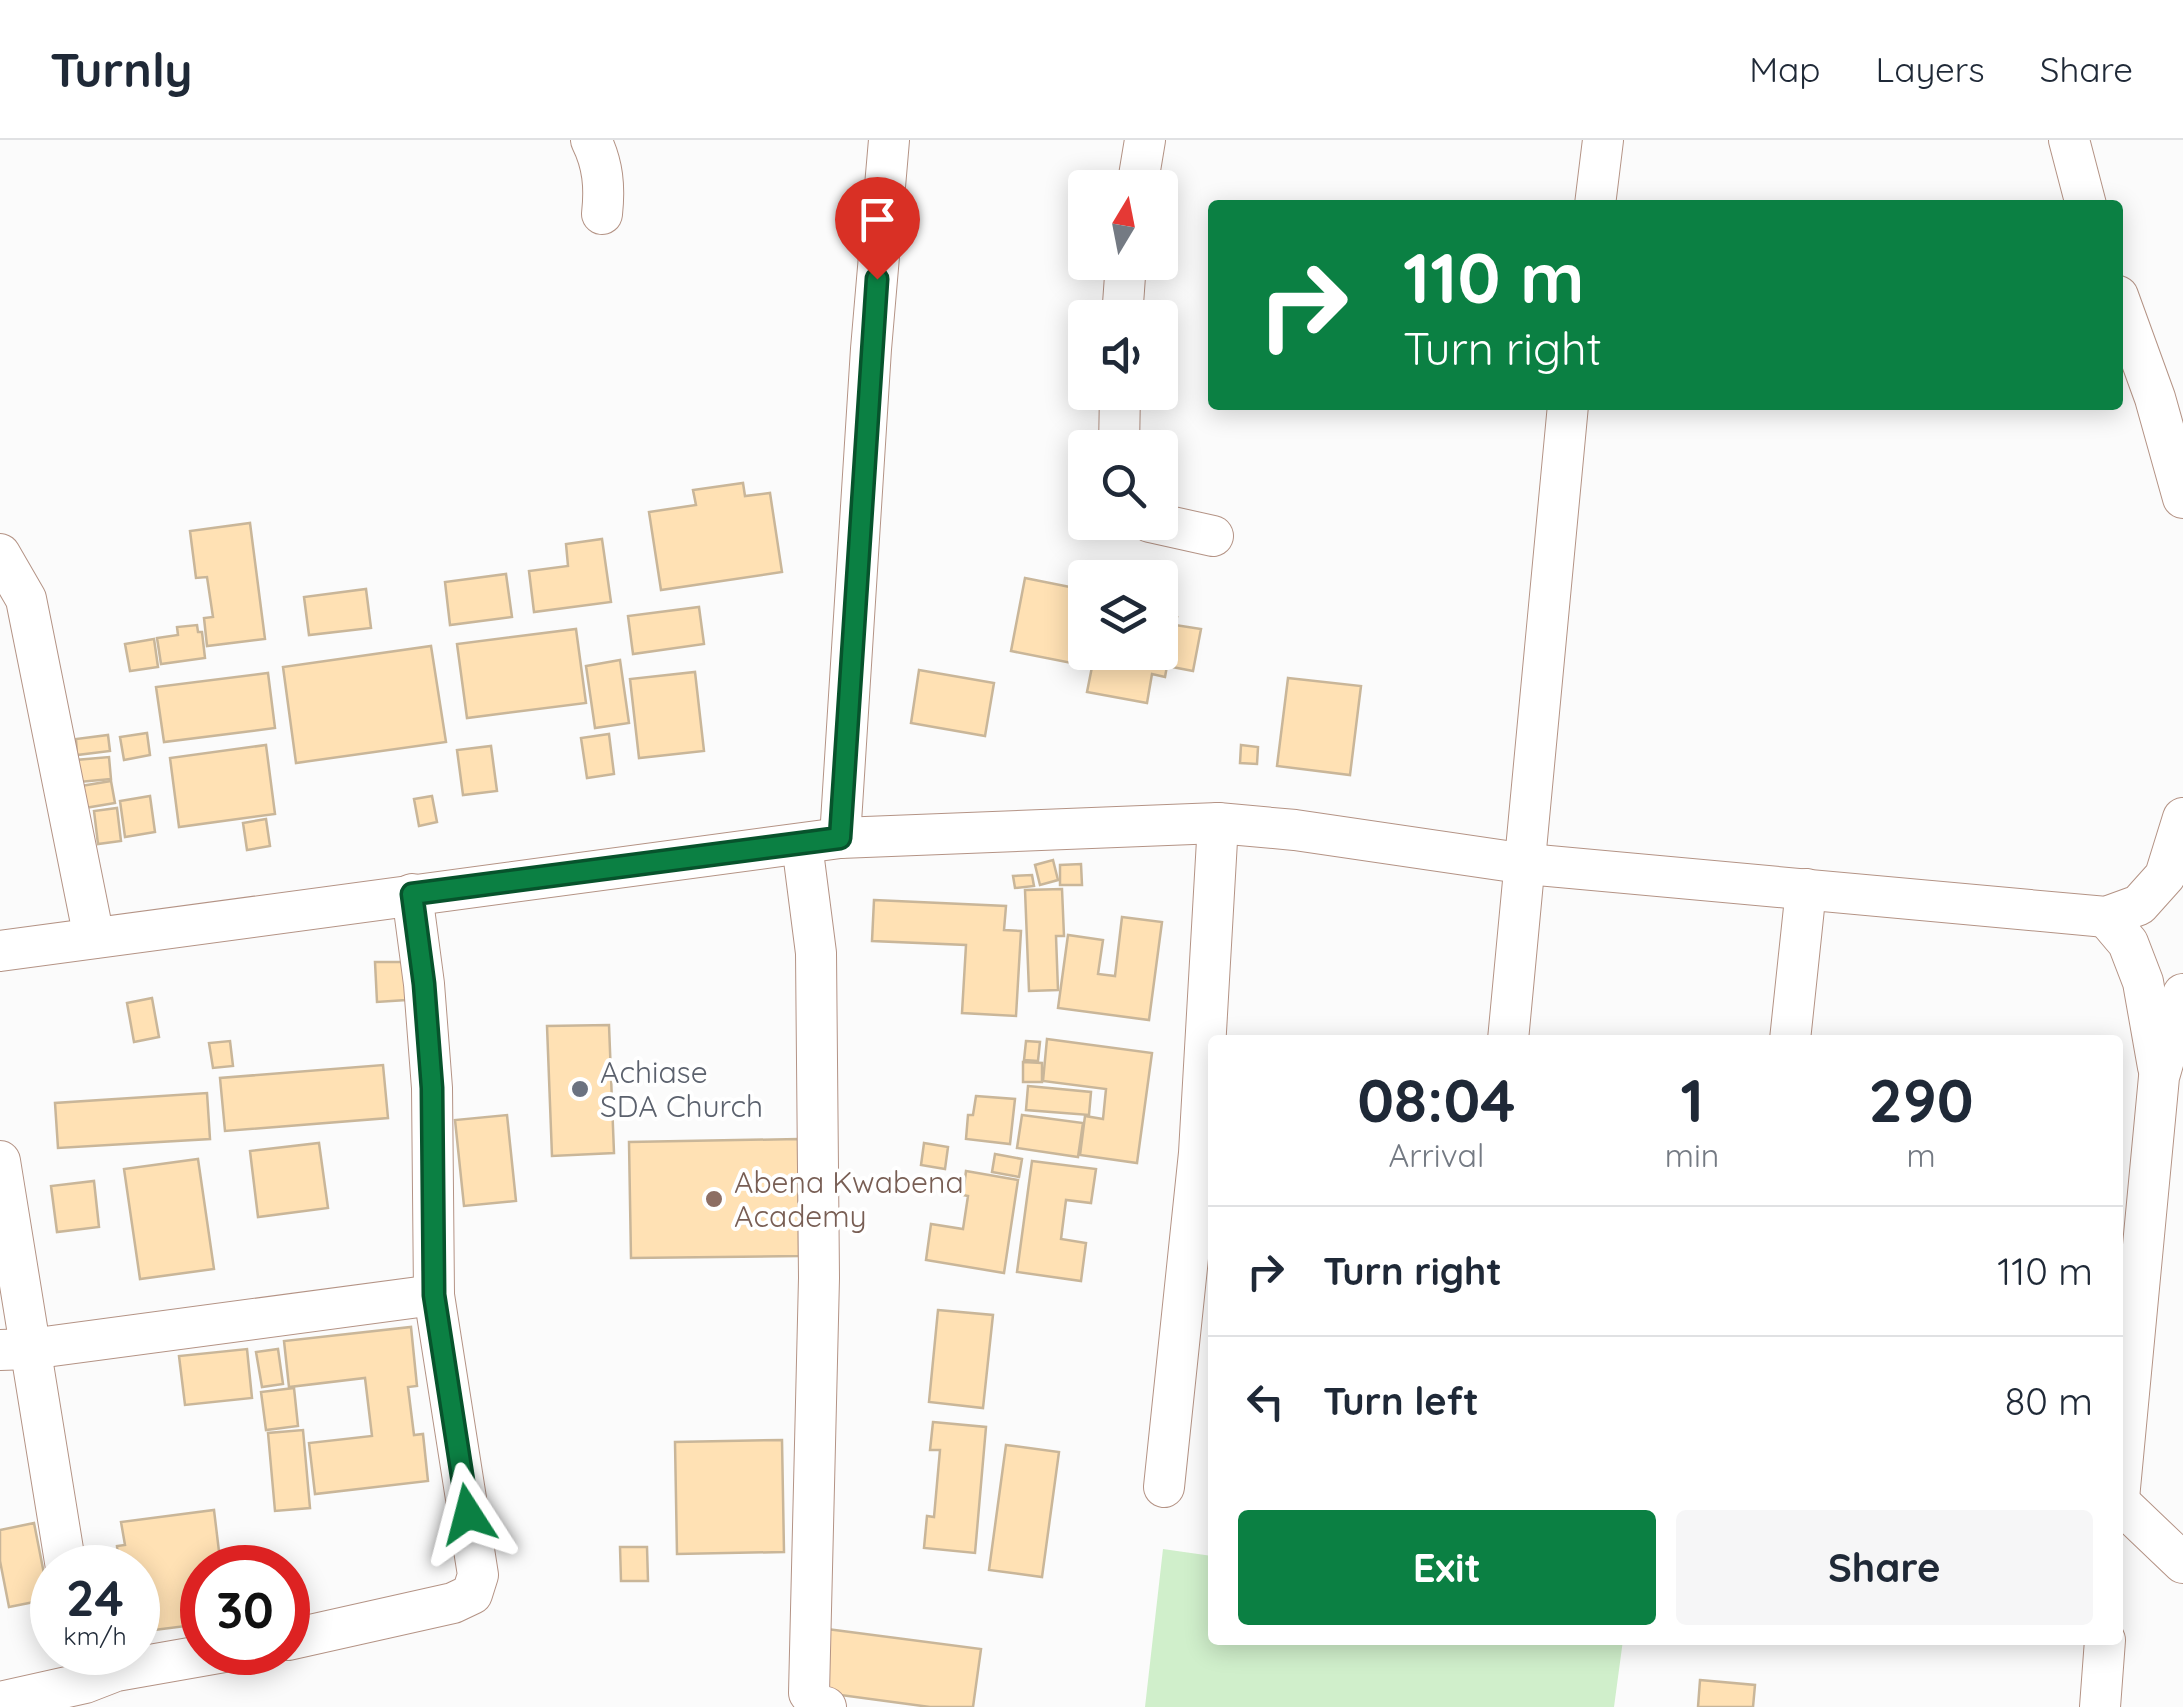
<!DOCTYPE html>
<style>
:root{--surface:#fff;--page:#f6f6f7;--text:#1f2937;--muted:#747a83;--line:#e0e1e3;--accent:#0b8043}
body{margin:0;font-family:Quicksand,sans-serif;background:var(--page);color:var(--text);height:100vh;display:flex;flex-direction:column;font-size:38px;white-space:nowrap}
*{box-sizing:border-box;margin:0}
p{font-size:32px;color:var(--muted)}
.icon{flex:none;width:55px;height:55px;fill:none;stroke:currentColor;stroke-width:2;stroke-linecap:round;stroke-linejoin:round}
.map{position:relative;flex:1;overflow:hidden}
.drawer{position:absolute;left:1208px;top:895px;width:915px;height:610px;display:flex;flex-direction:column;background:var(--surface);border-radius:10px;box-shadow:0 5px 25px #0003}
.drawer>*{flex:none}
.hud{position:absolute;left:1208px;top:60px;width:915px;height:210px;border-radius:10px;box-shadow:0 5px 25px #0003;background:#0b8043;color:#fff;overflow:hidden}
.needle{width:65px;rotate:10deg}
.controls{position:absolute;left:1068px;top:30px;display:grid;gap:20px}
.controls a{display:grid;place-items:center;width:110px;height:110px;border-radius:10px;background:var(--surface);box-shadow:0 5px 25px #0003;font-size:50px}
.speed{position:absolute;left:30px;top:1405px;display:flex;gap:20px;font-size:50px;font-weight:700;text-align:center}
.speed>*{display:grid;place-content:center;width:130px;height:130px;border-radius:50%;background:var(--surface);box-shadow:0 5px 25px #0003;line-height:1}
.speed small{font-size:25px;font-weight:400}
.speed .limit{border:15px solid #d22;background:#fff;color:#111}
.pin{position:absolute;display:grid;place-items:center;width:85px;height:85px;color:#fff;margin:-102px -42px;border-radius:50% 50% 50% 0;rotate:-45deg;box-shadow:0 0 10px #0007}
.pin .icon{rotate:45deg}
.me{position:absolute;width:110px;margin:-55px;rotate:351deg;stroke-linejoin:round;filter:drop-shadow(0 0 8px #0008)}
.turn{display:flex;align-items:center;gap:35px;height:210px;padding:0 30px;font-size:45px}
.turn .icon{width:130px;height:130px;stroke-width:2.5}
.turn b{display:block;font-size:70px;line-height:85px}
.eta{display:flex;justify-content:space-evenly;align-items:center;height:170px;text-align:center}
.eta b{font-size:60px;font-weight:800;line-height:70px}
.action{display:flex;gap:20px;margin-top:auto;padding:20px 30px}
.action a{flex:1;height:115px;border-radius:10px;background:var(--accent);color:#fff;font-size:40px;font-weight:800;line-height:115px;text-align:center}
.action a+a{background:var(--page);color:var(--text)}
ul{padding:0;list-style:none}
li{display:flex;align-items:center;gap:30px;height:130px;padding:0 30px;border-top:2px solid var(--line)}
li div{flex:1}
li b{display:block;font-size:38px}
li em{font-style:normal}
header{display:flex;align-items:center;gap:60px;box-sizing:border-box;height:140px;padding:0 50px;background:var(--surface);border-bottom:2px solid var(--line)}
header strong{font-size:48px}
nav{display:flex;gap:55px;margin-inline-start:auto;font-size:35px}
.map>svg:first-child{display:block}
.green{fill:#d0efcb}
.building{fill:#ffe1b4;stroke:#c9b699;stroke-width:2.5}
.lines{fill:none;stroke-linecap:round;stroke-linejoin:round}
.minor-casing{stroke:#b49385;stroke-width:42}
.minor{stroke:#fff;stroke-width:40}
.route-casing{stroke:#07532c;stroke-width:25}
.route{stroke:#0b8043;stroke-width:18}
.worship-dot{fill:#6b7280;stroke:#fff;stroke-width:4}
.education-dot{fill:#8d6e63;stroke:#fff;stroke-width:4}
.labels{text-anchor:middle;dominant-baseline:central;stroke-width:8;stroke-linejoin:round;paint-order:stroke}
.worship-label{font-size:30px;fill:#5b616d;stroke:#fff;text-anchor:start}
.education-label{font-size:30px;fill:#785e54;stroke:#fff;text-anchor:start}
</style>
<header>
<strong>Turnly</strong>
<nav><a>Map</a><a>Layers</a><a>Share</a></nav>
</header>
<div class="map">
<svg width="2183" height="1567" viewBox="0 0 2183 1567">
<rect width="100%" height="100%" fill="#fbfbfb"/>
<path class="green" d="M1163,1409L1212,1416V1500H1623L1614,1567H1145Z"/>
<g class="building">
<path d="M743,343L745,356L770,353L782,432L661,450L649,372L696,365L693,350Z"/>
<path d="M250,383L265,499L207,506L204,478L213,477L207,437L196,438L190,391Z"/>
<path d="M602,399L611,462L534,472L529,431L568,426L566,404Z"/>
<path d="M506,434L512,477L450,485L445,442Z"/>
<path d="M1025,438L1085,450V512H1160V443L1170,445L1164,475L1177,477L1175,485L1201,489L1193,531L1167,526L1165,537L1152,534L1147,563L1087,552L1092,527L1011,511Z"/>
<path d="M366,449L371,488L309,495L304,457Z"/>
<path d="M699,467L704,504L633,514L628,476Z"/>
<path d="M197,485L198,492H202L205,518L161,524L157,498L178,495L177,487Z"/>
<path d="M576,489L586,563L467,578L457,504Z"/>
<path d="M154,499L158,527L130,531L125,504Z"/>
<path d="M431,506L446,602L296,623L283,527Z"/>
<path d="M620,520L629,583L595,588L586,526Z"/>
<path d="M919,530L994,543L985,596L911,583Z"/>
<path d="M695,532L704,611L639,618L630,539Z"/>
<path d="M268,533L275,588L164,602L156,547Z"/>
<path d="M1288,538L1361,546L1350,635L1277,626Z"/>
<path d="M147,593L150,615L124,620L120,597Z"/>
<path d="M609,594L614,634L587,638L581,598Z"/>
<path d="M108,595L110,611L77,615L76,599Z"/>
<path d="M266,605L275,674L179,687L170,618Z"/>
<path d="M1241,605L1258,607L1257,624L1240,623Z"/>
<path d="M491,606L497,651L463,655L457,610Z"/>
<path d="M109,617L111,639L79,642L76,620Z"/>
<path d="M111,641L115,663L85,668L81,646Z"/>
<path d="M150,656L155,692L125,697L120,661Z"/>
<path d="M432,656L437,682L419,686L414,659Z"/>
<path d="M117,668L121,701L98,704L94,671Z"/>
<path d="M266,679L270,706L247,710L243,683Z"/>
<path d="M1053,720L1058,740L1040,745L1035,725Z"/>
<path d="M1081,724L1082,745H1060V725Z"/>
<path d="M1032,735L1034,746L1015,748L1013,736Z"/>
<path d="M1062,749L1064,796H1056L1058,850L1029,851L1025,750Z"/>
<path d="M874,760L1006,766L1004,790L1021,791L1016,876L962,873L966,805L872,801Z"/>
<path d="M1122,777L1162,782L1149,880L1058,868L1068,795L1103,800L1098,834L1115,836Z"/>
<path d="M375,822H404L406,860L377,862Z"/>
<path d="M152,858L159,897L134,902L127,863Z"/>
<path d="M609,885L614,1013L552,1016L547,886Z"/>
<path d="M1047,899L1152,913L1137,1023L1080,1015L1085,976L1103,979L1106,949L1043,941Z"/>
<path d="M230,901L233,926L213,928L209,903Z"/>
<path d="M1026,901L1040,902L1038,921L1024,920Z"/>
<path d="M1023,922L1042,923V942H1023Z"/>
<path d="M383,925L388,978L225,991L220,938Z"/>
<path d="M1028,946L1091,952L1089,975L1026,970Z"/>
<path d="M207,953L210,999L58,1008L55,963Z"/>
<path d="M976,956L1015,959L1010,1004L966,999L968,975H973Z"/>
<path d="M507,975L516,1061L464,1066L455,980Z"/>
<path d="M1022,975L1083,983L1078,1017L1017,1008Z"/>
<path d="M798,999L799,1116L631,1118L629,1002Z"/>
<path d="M319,1003L328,1068L258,1077L250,1011Z"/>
<path d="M924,1003L948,1007L945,1029L921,1025Z"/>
<path d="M995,1014L1022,1019L1019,1037L992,1032Z"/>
<path d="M198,1019L214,1129L140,1139L124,1029Z"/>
<path d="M1032,1021L1096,1029L1091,1063L1066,1060L1061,1099L1086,1103L1081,1141L1017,1132Z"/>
<path d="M966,1031L1018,1040L1004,1133L926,1120L931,1084L963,1089L968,1056L963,1055Z"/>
<path d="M94,1041L99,1087L57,1092L51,1046Z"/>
<path d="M938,1170L993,1175L983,1268L929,1262Z"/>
<path d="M411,1187L417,1246L408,1247L414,1295L423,1294L428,1341L315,1354L309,1303L372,1296L365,1238L289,1247L284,1201Z"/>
<path d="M247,1209L252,1258L185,1265L179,1216Z"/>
<path d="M278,1209L283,1244L262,1247L256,1212Z"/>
<path d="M294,1248L298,1286L266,1290L261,1252Z"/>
<path d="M933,1282L986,1287L975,1413L924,1408L927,1376L934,1377L940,1310H930Z"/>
<path d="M303,1290L310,1368L275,1371L268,1293Z"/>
<path d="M782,1300L784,1412L677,1414L675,1302Z"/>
<path d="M1006,1305L1059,1312L1042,1437L989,1430Z"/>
<path d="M214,1370L221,1428H202V1484L138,1492V1428H119L117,1406L125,1405L121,1382Z"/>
<path d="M34,1383L49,1459L9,1467L0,1421V1390Z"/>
<path d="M620,1407H647L648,1441H621Z"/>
<path d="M827,1489L981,1509L973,1567H930L818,1552Z"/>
<path d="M1700,1540L1755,1545L1753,1567H1698Z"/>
</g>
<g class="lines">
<g class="minor-casing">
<g id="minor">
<path d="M591,0C603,24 605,47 602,74"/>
<path d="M2069,0L2086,65"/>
<path d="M1137,48L1145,0"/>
<path d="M1595,65L1603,0"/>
<path d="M2118,156L2155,258L2183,358"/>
<path d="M1122,178L1126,122"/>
<path d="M1119,308L1120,252"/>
<path d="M1150,382L1213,396"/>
<path d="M0,414L26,459L94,798"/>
<path d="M840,698L871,209L889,0"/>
<path d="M802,704L816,813L819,1138L809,1553L818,1565L826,1567"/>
<path d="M2106,777L2128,803L2143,842L2158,927"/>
<path d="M0,811L840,698L1218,683L1295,690L1527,724L2106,777L2139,765L2165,736L2183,678"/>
<path d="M1508,900L1568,265"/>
<path d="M1790,900L1806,749"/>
<path d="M0,1021L66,1428"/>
<path d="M0,1210L30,1209L434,1155"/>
<path d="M1164,1347L1199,1013L1218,683"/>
<path d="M2118,1361L2183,1423"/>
<path d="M2118,1369L2159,937L2183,854"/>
<path d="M288,1500L453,1463L472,1454L478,1435L434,1155L432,948L424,844L412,754"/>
<path d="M0,1562L85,1543L116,1531L224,1512"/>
<path d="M2100,1567L2105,1500"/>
</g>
</g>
<use href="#minor" class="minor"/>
</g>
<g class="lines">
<g class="route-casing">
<path id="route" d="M468,1374L434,1155L432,948L424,844L412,754L840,698L877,139"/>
</g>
<use href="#route" class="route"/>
</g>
<circle class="worship-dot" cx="580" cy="949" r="10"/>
<circle class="education-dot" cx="714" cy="1059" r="10"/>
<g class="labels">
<g class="worship-label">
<text x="600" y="932">Achiase<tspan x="600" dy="34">SDA Church</tspan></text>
</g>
<g class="education-label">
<text x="734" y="1042">Abena Kwabena<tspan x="734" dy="34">Academy</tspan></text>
</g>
</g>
</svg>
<div class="controls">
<a><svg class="needle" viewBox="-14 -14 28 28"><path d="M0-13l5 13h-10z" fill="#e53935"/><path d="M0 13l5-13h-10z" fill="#747a83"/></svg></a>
<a><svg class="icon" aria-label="sound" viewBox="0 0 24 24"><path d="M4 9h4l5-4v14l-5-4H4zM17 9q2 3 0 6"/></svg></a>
<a><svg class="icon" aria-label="search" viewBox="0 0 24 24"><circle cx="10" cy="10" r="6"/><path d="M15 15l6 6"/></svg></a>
<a><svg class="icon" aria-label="layers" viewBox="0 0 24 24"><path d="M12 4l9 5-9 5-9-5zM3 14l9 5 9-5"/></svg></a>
</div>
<div class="speed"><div>24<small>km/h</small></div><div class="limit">30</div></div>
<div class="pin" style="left:877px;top:139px;background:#d93025"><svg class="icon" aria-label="arrive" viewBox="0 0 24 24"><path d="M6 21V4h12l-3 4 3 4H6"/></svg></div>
<svg class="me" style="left:468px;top:1374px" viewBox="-20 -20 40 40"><path d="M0-17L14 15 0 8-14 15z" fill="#0b8043" stroke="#fff" stroke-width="4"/></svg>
<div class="hud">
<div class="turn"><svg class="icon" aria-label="right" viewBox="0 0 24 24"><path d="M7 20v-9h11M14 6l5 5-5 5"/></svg><div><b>110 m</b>Turn right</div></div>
</div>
<section class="drawer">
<div class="eta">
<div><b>08:04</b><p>Arrival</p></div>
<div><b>1</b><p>min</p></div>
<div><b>290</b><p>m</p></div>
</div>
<ul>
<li><svg class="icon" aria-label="right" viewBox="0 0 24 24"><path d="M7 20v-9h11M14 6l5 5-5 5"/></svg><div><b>Turn right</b></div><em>110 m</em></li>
<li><svg class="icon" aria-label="left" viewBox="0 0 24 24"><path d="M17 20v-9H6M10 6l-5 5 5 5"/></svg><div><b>Turn left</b></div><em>80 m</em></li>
</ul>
<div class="action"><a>Exit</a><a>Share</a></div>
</section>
</div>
